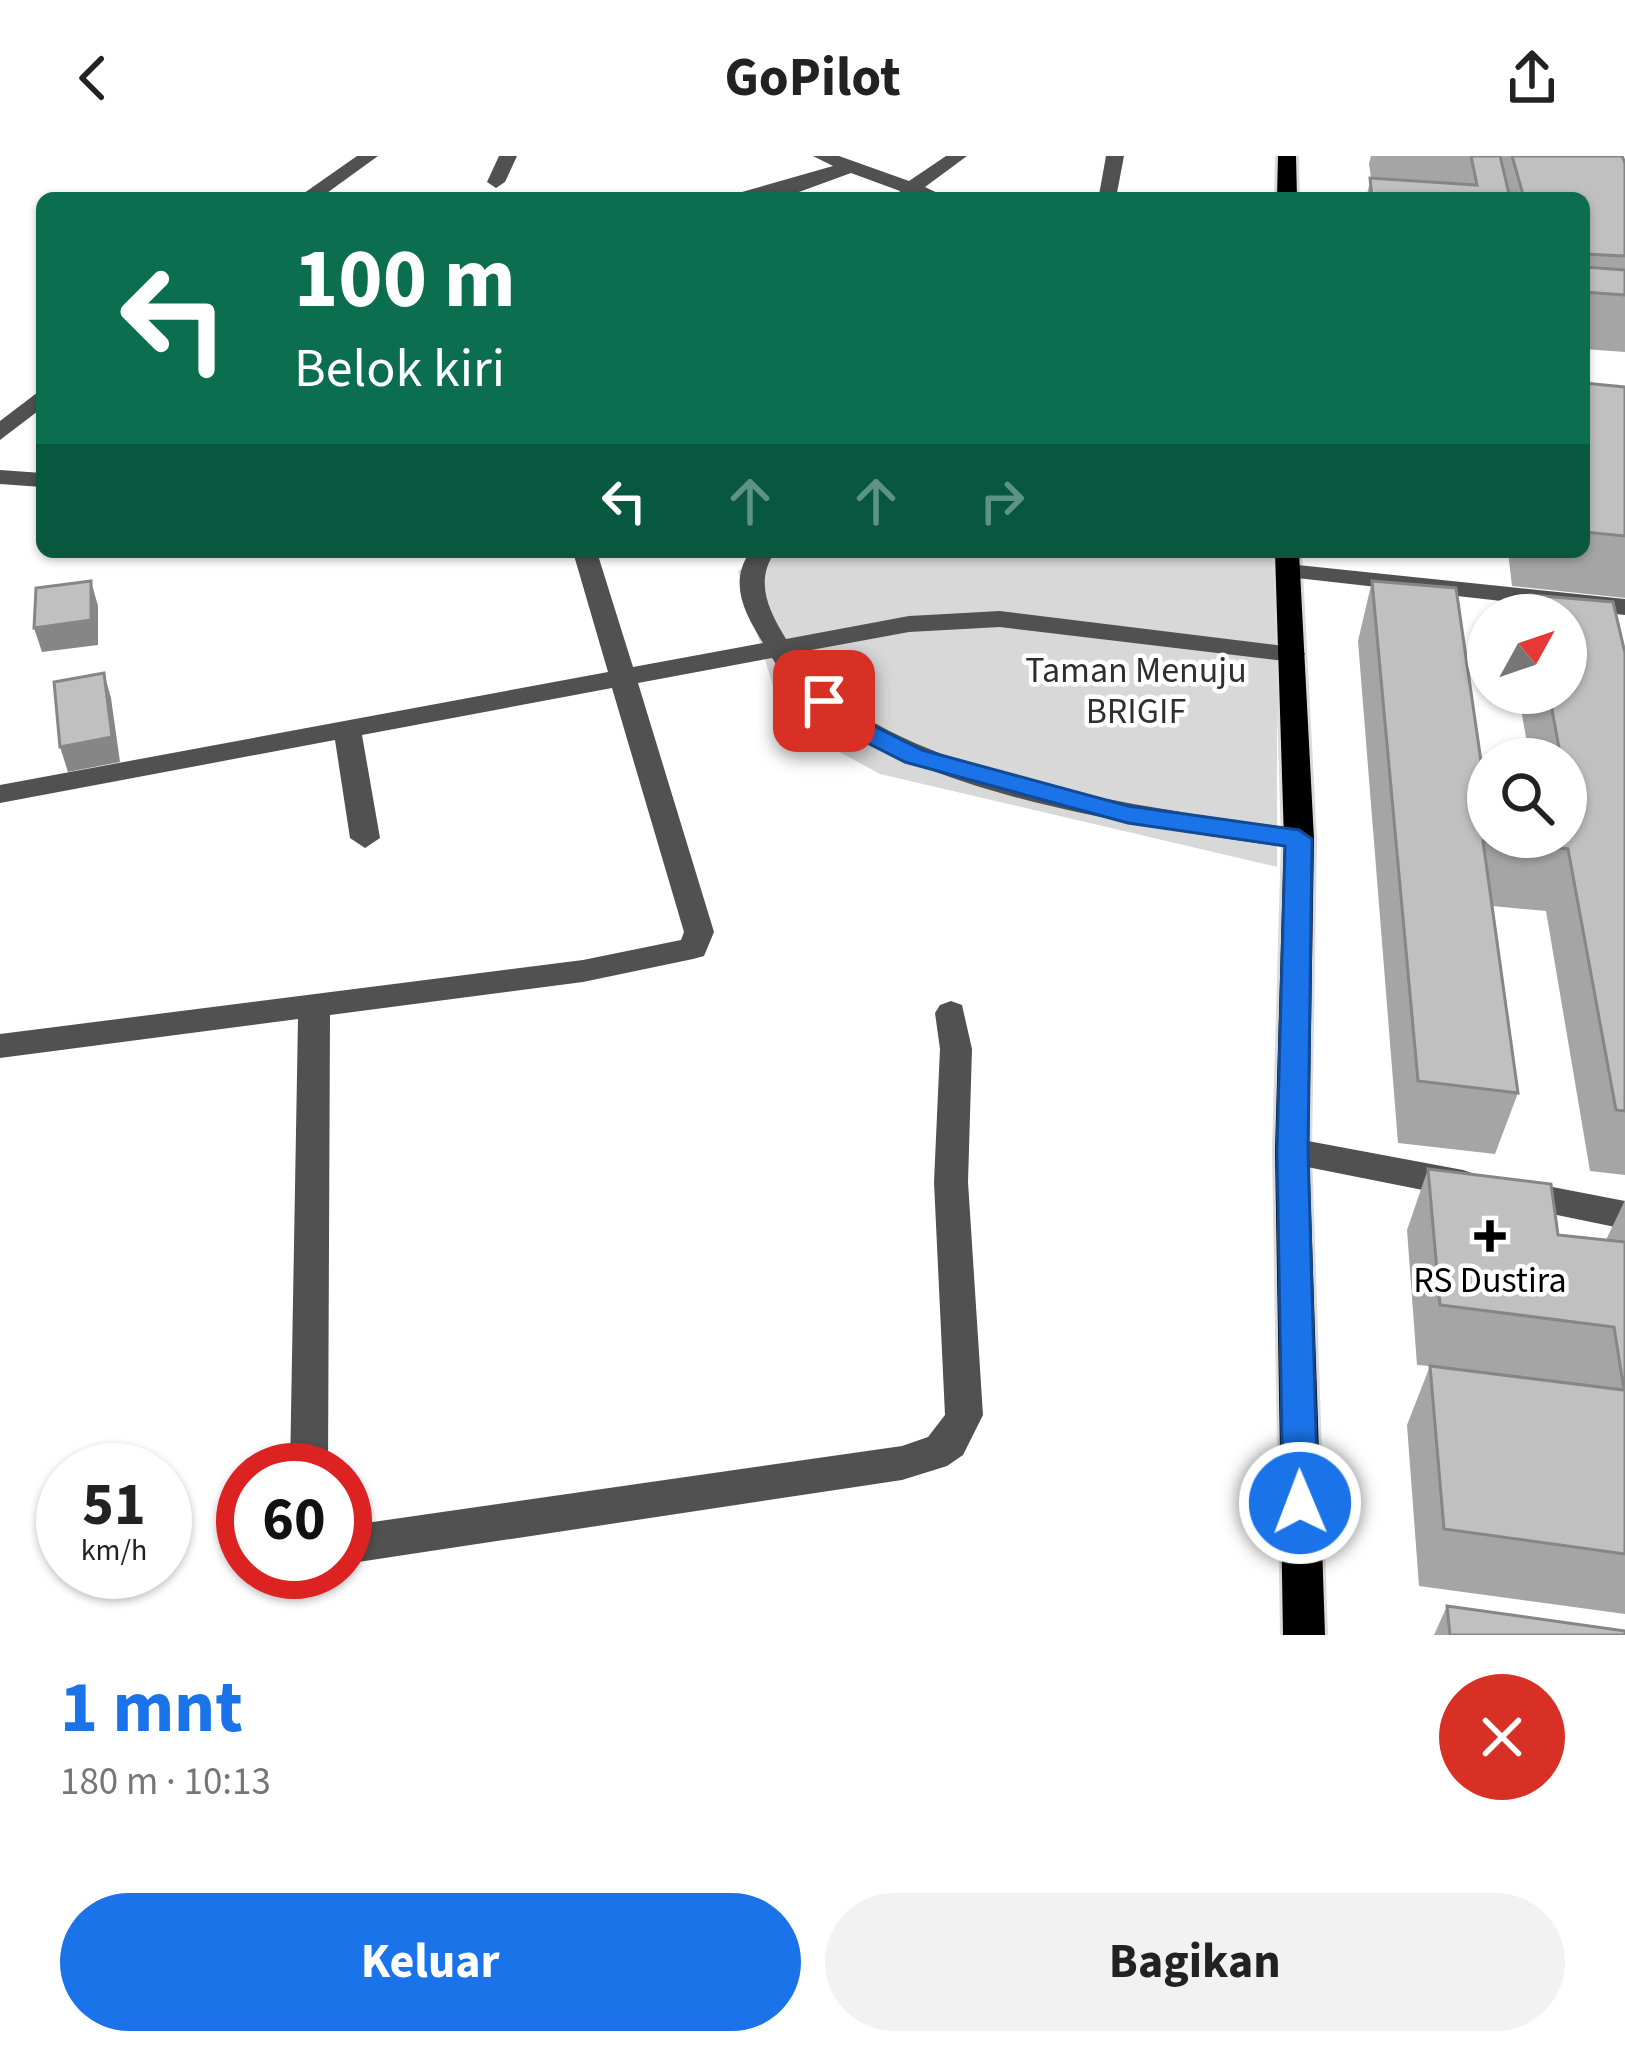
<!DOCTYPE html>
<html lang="id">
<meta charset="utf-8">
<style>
:root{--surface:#fff;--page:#f2f2f2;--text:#222;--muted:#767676;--accent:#1a73e8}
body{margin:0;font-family:"Source Sans 3",sans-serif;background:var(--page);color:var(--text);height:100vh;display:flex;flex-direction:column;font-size:45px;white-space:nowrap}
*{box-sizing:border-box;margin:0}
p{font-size:39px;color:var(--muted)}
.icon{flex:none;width:66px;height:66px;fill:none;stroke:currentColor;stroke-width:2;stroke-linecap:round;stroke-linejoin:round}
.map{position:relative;height:1479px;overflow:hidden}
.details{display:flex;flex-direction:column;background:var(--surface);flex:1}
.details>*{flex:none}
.banner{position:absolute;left:36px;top:36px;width:1554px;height:366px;border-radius:18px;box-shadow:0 3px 9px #0004;background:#0b6e4f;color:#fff;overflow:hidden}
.needle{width:78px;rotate:50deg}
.tools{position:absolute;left:1467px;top:438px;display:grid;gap:24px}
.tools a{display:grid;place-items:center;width:120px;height:120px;border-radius:50%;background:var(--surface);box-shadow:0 3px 9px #0004;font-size:60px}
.speed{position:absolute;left:36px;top:1287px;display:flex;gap:24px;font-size:60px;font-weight:700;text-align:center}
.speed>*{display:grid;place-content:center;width:156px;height:156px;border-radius:50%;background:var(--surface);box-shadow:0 3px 9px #0004;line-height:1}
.speed small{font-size:30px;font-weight:400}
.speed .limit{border:18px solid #d22;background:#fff;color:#111}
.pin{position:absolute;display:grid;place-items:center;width:102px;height:102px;color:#fff;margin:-51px;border-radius:24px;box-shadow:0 6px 18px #0006}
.me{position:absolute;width:132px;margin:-66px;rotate:359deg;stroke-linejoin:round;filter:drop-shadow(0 0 9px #0008)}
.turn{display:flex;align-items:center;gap:42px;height:252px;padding:0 60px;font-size:54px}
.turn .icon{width:156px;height:156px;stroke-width:2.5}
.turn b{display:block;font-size:84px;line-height:102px}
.lanes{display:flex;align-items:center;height:114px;padding:0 60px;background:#0003;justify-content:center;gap:60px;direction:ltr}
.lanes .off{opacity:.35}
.round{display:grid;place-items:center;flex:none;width:126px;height:126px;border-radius:63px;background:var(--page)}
.headline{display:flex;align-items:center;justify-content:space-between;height:204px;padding:0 60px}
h1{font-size:72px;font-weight:700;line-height:90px;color:var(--accent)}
.action{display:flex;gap:24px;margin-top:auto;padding:24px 60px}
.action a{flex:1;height:138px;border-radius:72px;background:var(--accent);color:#fff;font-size:48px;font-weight:700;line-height:138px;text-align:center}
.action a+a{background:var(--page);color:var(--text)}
header{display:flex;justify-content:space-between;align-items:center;height:156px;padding:0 60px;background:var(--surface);font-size:54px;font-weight:700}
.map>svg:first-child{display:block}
.green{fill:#d8d8d8}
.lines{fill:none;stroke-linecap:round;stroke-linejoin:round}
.major-casing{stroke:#dbdbdb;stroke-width:6}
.minor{fill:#515151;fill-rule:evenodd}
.major{fill:#000;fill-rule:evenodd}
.wall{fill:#a5a5a5}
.shaded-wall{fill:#868686}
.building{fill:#c0c0c0;stroke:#868686;stroke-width:3}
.route{fill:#1a73e8;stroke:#114b97;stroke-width:3}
.poi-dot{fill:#000;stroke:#fff;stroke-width:4.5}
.labels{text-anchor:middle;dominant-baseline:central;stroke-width:9;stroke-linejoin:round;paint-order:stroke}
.park-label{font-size:36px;fill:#2f2f2f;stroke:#fff}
.poi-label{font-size:36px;fill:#000;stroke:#fff}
</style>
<header><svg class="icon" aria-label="back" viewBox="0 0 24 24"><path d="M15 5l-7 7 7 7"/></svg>GoPilot<svg class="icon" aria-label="share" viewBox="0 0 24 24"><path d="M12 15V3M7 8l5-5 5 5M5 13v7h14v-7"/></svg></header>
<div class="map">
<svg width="1625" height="1479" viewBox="0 0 1625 1479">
<rect width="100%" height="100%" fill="#fff"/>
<path class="green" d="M775,396H1277V711L880,618L784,566L738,415Z"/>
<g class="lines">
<g class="major-casing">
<g id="major">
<path d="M1278,0H1296L1297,42H1277Z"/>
<path d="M1275,396H1299L1314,683L1309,995L1325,1479H1283L1275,995L1284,683Z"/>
</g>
</g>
<g class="minor">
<path d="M357,0H378L320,42H297Z"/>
<path d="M499,0H517L505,26L496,32L487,26Z"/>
<path d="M813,0H839L909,25L946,0H967L925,31L948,42H896L900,35L851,17L799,36L721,42L833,10Z"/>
<path d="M1106,0H1124L1116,42L1099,39Z"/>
<path d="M42,233V252L0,284V265Z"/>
<path d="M0,314L42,317V331L0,328Z"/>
<path d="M573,396H597L633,511L763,487C745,458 728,427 750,396H775C754,426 769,455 786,483L909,460L1000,455L1301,492L1305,498L1301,504L1292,506L1000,471L909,476L795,497C874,621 1163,654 1299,673L1314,683L1299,693C1152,672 856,637 772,502L638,527L714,776L704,800L693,803L583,826L330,859L328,1314H290L298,863L0,902V878L583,804L681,784L684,776L612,532L362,579L380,682L365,692L350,682L335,584L0,647V629L608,516Z"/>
<path d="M1288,408L1625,443V459L1279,420L1276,415Z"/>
<path d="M951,845L962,849L972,893L968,1026L983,1259L963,1299L947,1310L902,1324L345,1408V1370L902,1290L928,1281L945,1259L934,1026L940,893L935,857L940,849Z"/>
<path d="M1292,982L1463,1014L1475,1018L1480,1028L1475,1038L1463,1042L1292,1008L1280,1004L1275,995L1280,986Z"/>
<path d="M1516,1024L1625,1045V1073L1504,1048L1499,1038L1504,1028Z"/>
</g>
<use href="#major" class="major"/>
</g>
<g class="wall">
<path d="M1371,0H1622L1625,7V196L1584,193V42H1366L1371,22L1369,8Z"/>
<path d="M1584,227L1625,231V442L1512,430L1508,396H1584Z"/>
<path d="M1372,425L1456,432L1484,626H1488V681H1566V603H1530L1518,537H1566V459H1524L1530,439L1613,446L1625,497V1019L1590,1015L1546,755L1492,750L1518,937L1495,998L1398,987L1358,485Z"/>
<path d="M1428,1013L1558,1079L1606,1084L1625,1044V1458L1419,1430L1407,1269L1430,1210L1417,1209L1407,1074Z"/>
<path d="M1447,1450L1625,1479H1434Z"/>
</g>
<g class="shaded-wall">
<path d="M91,425L98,450V489L42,496L34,472Z"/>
<path d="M104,517L111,542L120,606L68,616L60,591Z"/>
</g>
<g class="building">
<path d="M1471,0H1500L1510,42H1372L1370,22L1477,29Z"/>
<path d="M1512,0H1622L1625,7V100L1584,98V42H1524Z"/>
<path d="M1584,111L1625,114V139L1584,136Z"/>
<path d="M1584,227L1625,231V380L1584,376Z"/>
<path d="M91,425V464L34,472L36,432Z"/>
<path d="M1372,425L1456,432L1484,626H1488V681H1566V603H1561L1549,537H1566V459H1534L1530,439L1613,446L1625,497V955L1616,954L1568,693L1483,685L1518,937L1418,925Z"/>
<path d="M104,517L112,581L60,591L54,526Z"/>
<path d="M1428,1013L1551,1028L1558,1079L1625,1086V1398L1444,1373L1430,1210L1624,1234L1614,1171L1440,1149Z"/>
<path d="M1447,1450L1625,1475V1479H1450Z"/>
</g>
<path class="route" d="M824,537L868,567L922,594L1128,650L1299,674L1312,683L1308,995L1318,1347L1313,1359L1300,1363L1288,1359L1283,1347L1277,995L1285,690L1128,667L905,606L850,578L815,551L812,545Z"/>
<path class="poi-dot" d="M1484 1062h12v12h12v12h-12v12h-12v-12h-12v-12h12z"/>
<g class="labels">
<g class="park-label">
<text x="1136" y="514">Taman Menuju<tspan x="1136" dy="41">BRIGIF</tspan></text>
</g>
<g class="poi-label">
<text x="1490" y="1124">RS Dustira</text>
</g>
</g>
</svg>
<div class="tools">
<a><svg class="needle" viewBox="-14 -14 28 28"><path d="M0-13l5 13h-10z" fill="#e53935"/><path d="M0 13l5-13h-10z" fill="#767676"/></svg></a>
<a><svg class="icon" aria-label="search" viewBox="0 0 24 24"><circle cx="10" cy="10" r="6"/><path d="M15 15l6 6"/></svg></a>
</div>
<div class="speed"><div>51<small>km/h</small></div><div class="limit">60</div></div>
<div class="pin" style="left:824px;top:545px;background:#d93025"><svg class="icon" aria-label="arrive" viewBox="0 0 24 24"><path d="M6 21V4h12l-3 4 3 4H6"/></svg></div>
<svg class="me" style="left:1300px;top:1347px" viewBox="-20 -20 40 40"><circle r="17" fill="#1a73e8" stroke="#fff" stroke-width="3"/><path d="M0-11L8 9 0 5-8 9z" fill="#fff"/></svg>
<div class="banner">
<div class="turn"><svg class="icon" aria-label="left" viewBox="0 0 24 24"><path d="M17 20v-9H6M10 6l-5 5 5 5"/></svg><div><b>100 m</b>Belok kiri</div></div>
<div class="lanes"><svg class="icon" aria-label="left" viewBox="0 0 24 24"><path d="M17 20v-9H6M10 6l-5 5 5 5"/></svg><svg class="icon off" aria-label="ahead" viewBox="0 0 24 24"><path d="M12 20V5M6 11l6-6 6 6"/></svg><svg class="icon off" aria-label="ahead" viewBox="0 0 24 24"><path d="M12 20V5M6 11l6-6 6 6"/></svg><svg class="icon off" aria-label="right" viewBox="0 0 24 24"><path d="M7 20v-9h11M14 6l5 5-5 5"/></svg></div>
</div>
</div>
<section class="details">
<div class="headline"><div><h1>1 mnt</h1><p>180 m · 10:13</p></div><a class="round" style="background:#d93025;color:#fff"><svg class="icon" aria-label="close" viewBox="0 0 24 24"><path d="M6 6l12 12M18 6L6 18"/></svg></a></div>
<div class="action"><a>Keluar</a><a>Bagikan</a></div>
</section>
